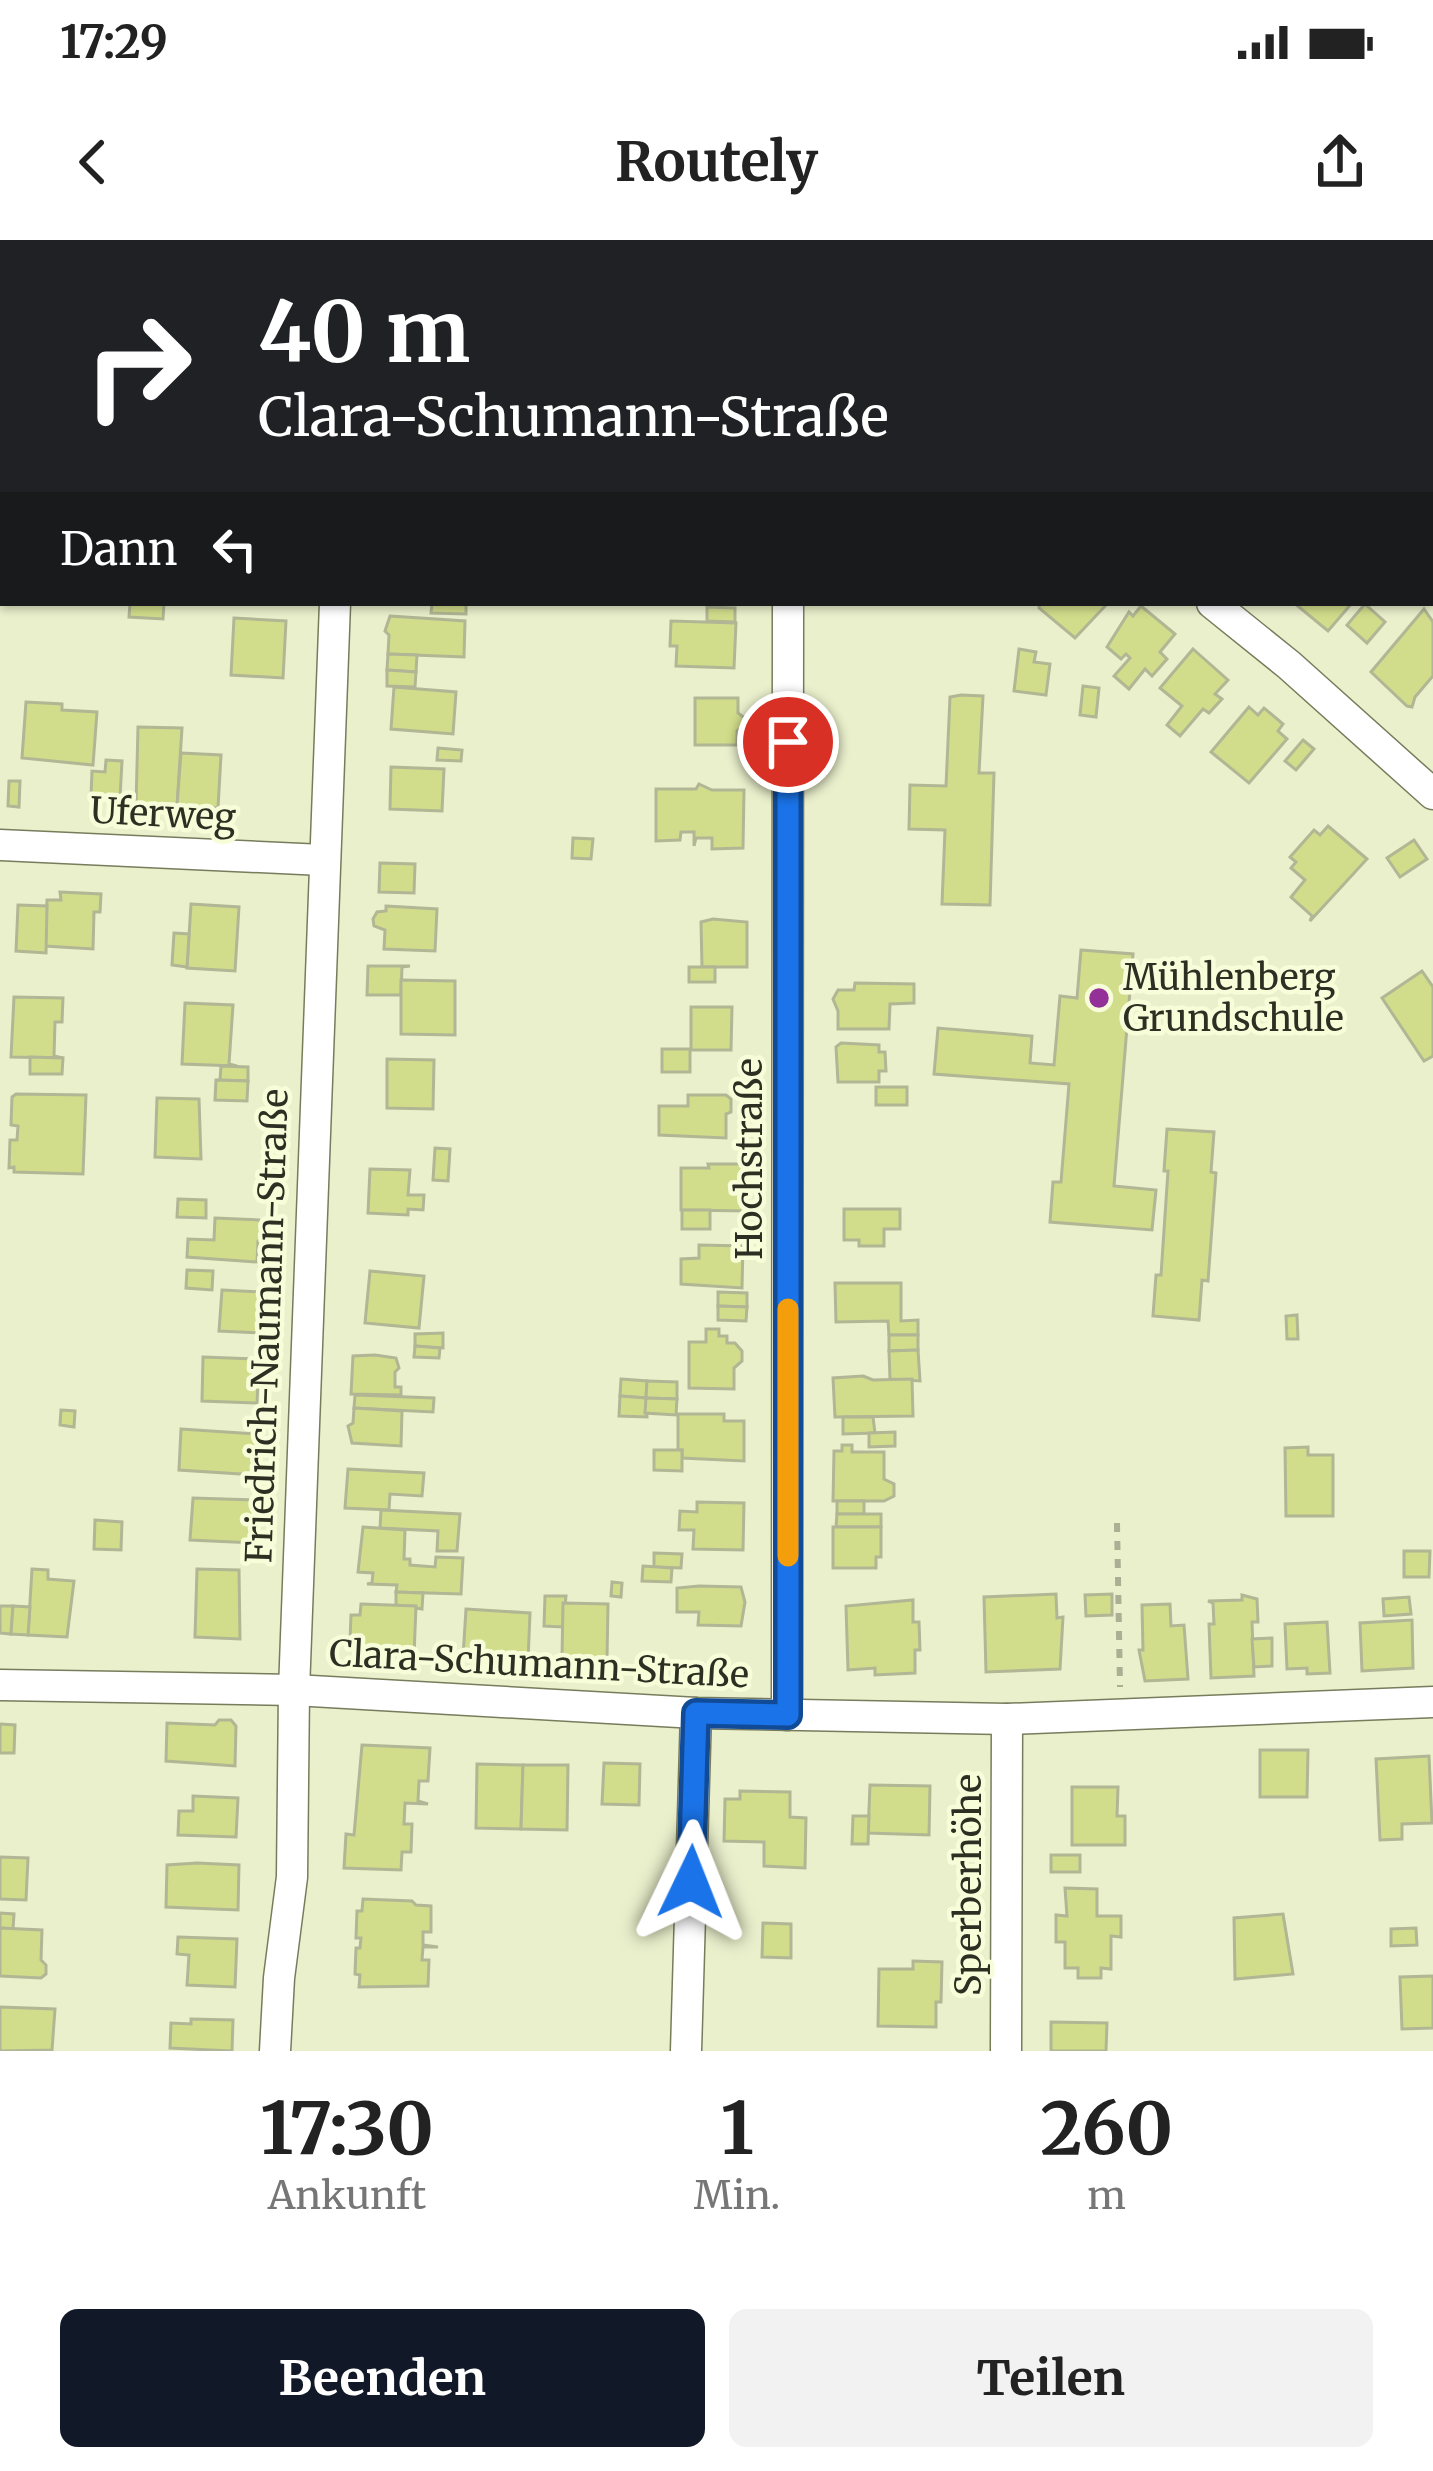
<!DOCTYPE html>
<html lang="de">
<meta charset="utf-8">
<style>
:root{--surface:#fff;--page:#f2f2f2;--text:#222;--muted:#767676;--accent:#111827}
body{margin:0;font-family:Merriweather,serif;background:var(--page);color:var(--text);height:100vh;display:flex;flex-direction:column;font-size:45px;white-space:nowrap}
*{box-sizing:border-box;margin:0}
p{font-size:39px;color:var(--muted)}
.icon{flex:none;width:66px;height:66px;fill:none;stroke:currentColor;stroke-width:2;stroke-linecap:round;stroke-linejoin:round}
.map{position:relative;height:1811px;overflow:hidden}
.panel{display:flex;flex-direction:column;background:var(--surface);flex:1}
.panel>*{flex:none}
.banner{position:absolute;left:0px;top:0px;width:1434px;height:366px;box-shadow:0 3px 9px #0004;background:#202124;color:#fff;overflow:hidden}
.pin{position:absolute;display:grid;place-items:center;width:102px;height:102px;color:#fff;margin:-51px;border:6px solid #fff;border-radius:50%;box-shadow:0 3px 12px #0007}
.me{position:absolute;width:132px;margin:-66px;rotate:2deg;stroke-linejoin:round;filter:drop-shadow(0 0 9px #0008)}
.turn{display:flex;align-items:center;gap:42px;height:252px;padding:0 60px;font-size:54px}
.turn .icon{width:156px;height:156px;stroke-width:2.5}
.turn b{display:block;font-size:84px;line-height:102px}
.then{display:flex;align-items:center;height:114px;padding:0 60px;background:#0003;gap:24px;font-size:45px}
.eta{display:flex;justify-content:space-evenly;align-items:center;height:204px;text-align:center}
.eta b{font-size:72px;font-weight:700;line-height:84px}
.action{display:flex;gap:24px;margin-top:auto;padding:24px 60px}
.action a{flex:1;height:138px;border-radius:18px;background:var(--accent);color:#fff;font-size:48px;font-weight:700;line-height:138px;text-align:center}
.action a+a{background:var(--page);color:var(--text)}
.status{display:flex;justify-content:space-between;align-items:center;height:84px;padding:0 60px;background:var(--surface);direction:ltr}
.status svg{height:33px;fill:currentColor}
header{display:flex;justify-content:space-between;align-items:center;height:156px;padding:0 60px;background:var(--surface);font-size:54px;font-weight:700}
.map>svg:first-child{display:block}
.green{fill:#cdd4a4}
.building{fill:#d2dd8b;stroke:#b1b694;stroke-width:3}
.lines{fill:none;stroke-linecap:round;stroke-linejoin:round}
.minor-casing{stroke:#777c5c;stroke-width:33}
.path{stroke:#abaf93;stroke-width:6;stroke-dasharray:9 9;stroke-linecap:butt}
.minor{stroke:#fff;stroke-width:30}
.route-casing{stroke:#114b97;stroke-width:30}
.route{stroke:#1a73e8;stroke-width:21}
.slow{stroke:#f59e0b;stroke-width:21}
.poi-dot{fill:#933198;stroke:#f7fdd9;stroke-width:4.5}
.labels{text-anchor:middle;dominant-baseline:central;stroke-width:9;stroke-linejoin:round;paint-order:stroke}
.street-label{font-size:36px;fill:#2d2f22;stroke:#f7fdd9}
.poi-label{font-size:36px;fill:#2d2f22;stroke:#f7fdd9;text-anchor:start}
</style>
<div class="status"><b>17:29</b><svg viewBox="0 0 49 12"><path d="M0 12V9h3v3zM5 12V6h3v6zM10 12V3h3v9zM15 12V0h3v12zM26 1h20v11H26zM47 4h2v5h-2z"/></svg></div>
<header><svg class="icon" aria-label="back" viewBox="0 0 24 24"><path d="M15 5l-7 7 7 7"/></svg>Routely<svg class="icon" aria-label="share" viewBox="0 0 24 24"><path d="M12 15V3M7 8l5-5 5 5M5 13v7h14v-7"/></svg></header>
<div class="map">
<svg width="1433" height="1811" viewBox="0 0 1433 1811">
<rect width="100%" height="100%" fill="#eaf0cc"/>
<path class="green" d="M789,0H1433V178L1431,3Z"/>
<g class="building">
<path d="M130,363H164L163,379L129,377Z"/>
<path d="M432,363H466V374L431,373Z"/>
<path d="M1040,363H1108L1075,398L1039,368Z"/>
<path d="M1294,363H1352L1328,391Z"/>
<path d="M1365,364L1385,382L1367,403L1347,385Z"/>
<path d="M1141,366L1175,394L1160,412L1167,419L1152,436L1145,429L1129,449L1114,436L1130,418L1126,414L1121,419L1107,407L1129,372L1133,376Z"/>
<path d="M707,367L735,368V382L707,381Z"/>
<path d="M1424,369L1433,382V436L1415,457L1412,467L1407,466L1371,432Z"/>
<path d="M390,376L465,381L464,417L388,414L389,395L385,391Z"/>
<path d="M234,378L286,381L283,438L231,435Z"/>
<path d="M671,381L736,383L734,428L676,426L677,406H670Z"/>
<path d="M1019,409L1036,412L1034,422L1050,424L1046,455L1014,451Z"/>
<path d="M1193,409L1228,440L1215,454L1222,459L1209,473L1203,469L1180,496L1167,485L1182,466L1160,448Z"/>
<path d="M388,414L417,415L416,432L387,430Z"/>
<path d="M387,430L416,432L415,447L387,446Z"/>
<path d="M1083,446L1099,448L1096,477L1080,475Z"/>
<path d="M394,447L456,452L453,494L391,489Z"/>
<path d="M961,455L983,456L979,533H994L990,665L942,664L945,590L909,589L910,545L946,546L950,457Z"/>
<path d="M695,458H738V473L749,481L737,491V505H695Z"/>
<path d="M26,462L62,464V470L97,472L93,525L22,518Z"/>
<path d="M1249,467L1258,475L1264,468L1283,484L1278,491L1287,499L1249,543L1211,512Z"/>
<path d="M138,487L182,488L177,566L136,565Z"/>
<path d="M1303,500L1314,509L1296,530L1285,521Z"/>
<path d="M438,508L462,510L461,521L437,520Z"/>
<path d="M181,513L221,515L218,568L177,566Z"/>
<path d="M106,520L122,521L120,558L91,556L92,531L105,532Z"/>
<path d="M391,527L444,529L442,571L390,569Z"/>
<path d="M9,541H20L19,567L8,566Z"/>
<path d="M699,544L712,550H744L743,608L712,609V598H696L694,606V592H681L680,600L656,601V549H696Z"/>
<path d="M1328,586L1367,619L1310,681L1312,676L1291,657L1305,640L1291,628L1296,622L1290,617L1314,590L1320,595Z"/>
<path d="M573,598L593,599L591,619L572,618Z"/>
<path d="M1414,600L1427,619L1400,637L1387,618Z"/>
<path d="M380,623L415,624L414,653L379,652Z"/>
<path d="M60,652L101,654L100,672H94L93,709L45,706L47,660H61Z"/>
<path d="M191,664L239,667L235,731L187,728Z"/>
<path d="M18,665L47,666L46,713L16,711Z"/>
<path d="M386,666L437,669L435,711L384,709L385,690L374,686L373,679L377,672L386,671Z"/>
<path d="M713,679L747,682V727H702L701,682Z"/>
<path d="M174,693L189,694L187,727L172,725Z"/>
<path d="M1081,710L1133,714L1114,946L1156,950L1152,990L1050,982L1053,942H1061L1069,844L934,834L938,788L1032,796L1030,823L1054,825L1060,756L1077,758Z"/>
<path d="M368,726H410L402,727L401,755H367Z"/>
<rect x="689" y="727" width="26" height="15"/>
<path d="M1422,731L1433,747V816L1424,821L1382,758Z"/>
<path d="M401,740L455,741V795L401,794Z"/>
<path d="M855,743L914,744V763L890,764L889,789H838V771L833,759L838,750H854Z"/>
<path d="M14,757L63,758L62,782H55L54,816L63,818L11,817Z"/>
<path d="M185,763L233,765L229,824L237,826L182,824Z"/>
<path d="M691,767H732L731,810H691Z"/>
<path d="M841,803L879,805V812H885L886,831H879V842H838L836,807Z"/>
<rect x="662" y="809" width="28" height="23"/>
<path d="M30,817L63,818L62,834H30Z"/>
<path d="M387,819L434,820L433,869L387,868Z"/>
<path d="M221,826L248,827V841L220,840Z"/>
<path d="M216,840L248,841L247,861L215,860Z"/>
<rect x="876" y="847" width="31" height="18"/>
<path d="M16,854L86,855L83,934L14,932V927L9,928L10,900H17L18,886L11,885L12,857Z"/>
<path d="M688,855H726L731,859V872L726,874V898L659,895V866H688Z"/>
<path d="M157,858L199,859L201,919L155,917Z"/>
<path d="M1167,889L1214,892L1211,932L1216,933L1208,1041L1202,1040L1199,1080L1153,1076L1156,1035H1161L1168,931H1164Z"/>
<path d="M435,908L450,909L448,941L433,940Z"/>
<path d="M708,924H749L748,971L681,970V928H709Z"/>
<path d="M370,929L410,930L408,955H424L423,970L408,969V975L368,973Z"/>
<path d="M178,959L206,960V978L177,977Z"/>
<path d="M844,969H900V989H884V1006H859V1000H844Z"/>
<rect x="682" y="970" width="28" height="19"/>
<path d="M215,978L259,980L265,987V996L258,1001L257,1022L187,1017L188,999L214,1000Z"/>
<path d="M699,1005L743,1006L742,1048L681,1044V1019L699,1018Z"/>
<path d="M187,1030L213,1031L212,1050L186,1048Z"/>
<path d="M370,1031L424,1036L419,1088L365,1083Z"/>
<path d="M835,1043H901V1081L918,1080V1095H889L888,1081L836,1082Z"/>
<path d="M222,1050L262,1052L260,1093L219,1091Z"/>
<path d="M718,1052L747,1053V1067L718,1066Z"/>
<path d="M718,1066L747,1067L746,1081L718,1080Z"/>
<path d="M1297,1075L1298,1099H1287L1286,1076Z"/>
<path d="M706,1089H719V1096H727V1103H735L742,1111V1121L734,1128V1149L689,1148V1102H706Z"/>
<path d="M443,1093V1108L415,1106V1094Z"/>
<path d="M889,1095H918V1110L889,1111Z"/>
<path d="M415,1106L440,1108L439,1118L414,1117Z"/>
<path d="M918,1110L920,1141L890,1139L889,1111Z"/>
<path d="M375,1115L396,1118L399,1128L395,1132V1147H401V1155L351,1154L353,1116Z"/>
<path d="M203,1117L259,1119L257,1163L202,1161Z"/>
<path d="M863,1136L873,1140L912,1139L913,1176L835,1177L833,1138Z"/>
<path d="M621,1139L647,1141L646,1158L620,1156Z"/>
<path d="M647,1141L677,1142V1159L646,1158Z"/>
<path d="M355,1155L434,1158L433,1172L354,1168Z"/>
<path d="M620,1156L646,1158L647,1177L619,1176Z"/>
<path d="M646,1158L677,1159L676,1175L645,1173Z"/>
<path d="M354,1168L402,1171L401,1206L352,1203L348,1186L353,1183Z"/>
<path d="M61,1170L75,1171L74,1187L60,1185Z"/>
<path d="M678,1174H724V1181H744V1221L682,1218V1210H678Z"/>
<path d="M843,1177H873L875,1193L843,1194Z"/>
<path d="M181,1189L257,1194L256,1235L179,1230Z"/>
<path d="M895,1192V1206L869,1207V1193Z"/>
<path d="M842,1205H852V1212H884V1239L894,1244V1256L884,1261H833L834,1211H842Z"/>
<path d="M1308,1207V1215H1333V1276H1286L1285,1208Z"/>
<path d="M654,1210H682V1231L654,1230Z"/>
<path d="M348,1229L424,1233L422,1256L390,1254L389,1270L345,1268Z"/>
<path d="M193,1258L255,1260L254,1303L190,1300Z"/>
<rect x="837" y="1261" width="27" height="13"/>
<path d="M697,1262L744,1263L743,1310L693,1309L694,1290H679L680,1271L697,1272Z"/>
<path d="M381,1270L460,1274L457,1311H437L438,1291L380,1288Z"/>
<path d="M837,1274H881V1287H836Z"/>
<path d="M95,1280L122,1282L121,1310L94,1309Z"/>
<path d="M363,1287L405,1290L404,1319H410V1325L435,1327L436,1317L463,1318L461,1354L396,1352L397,1345L367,1344L372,1343L373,1333L358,1332Z"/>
<path d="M833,1287H881V1317H876V1328H833Z"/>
<path d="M1404,1311H1430L1429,1337H1404Z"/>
<path d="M654,1313L682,1314L681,1328L654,1327Z"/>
<path d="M643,1326L672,1328L671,1342L642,1341Z"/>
<path d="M32,1329L48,1330V1339L74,1341L67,1397L28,1395Z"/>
<path d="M197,1329L239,1330L240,1399L195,1397Z"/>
<path d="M612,1342L622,1343L621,1357L611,1356Z"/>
<path d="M699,1346L741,1347L745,1362L741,1386L698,1385L699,1372H677V1348Z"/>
<path d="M396,1352L423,1353L422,1369L396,1365Z"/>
<path d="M1056,1354L1057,1378L1063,1377L1060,1429L986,1432L984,1357Z"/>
<path d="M1112,1354V1375L1086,1376L1085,1355Z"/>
<path d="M1242,1355L1257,1359L1258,1382H1252L1254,1436L1211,1438L1209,1384H1214L1213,1363L1208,1361L1242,1360Z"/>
<path d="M545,1356H566L563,1387L544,1386Z"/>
<path d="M1409,1357L1411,1374L1384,1376L1383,1359Z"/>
<path d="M913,1360V1382H919L920,1410H915V1433L875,1435V1428L848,1430L846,1366Z"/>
<path d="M563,1363L608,1364L607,1419L562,1418Z"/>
<path d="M361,1364L416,1366L414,1416L358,1413L359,1401H350L351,1375H360Z"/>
<path d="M1170,1364L1171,1386L1184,1385L1188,1439L1145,1441L1139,1410H1143L1142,1365Z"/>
<path d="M0,1366H13L11,1394L0,1393Z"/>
<path d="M13,1366L30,1367L28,1395L11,1394Z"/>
<path d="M466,1369L530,1373L528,1421L463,1417Z"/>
<path d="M1412,1380L1413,1428L1362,1431L1360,1383Z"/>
<path d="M1327,1382L1330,1433L1307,1434V1428L1287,1429L1285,1384Z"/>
<path d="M1272,1398V1426L1254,1427L1252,1399Z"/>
<path d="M219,1480H231L236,1486L235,1526L166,1521L167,1483L215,1485Z"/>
<path d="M0,1484L15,1485L14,1513H0Z"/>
<path d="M362,1505L430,1508L428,1541H419L418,1561L428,1564L405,1563L404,1584H412L411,1612H402L401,1630L344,1628L346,1594L354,1595Z"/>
<path d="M1260,1510H1308L1307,1557H1260Z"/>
<path d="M1429,1516L1432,1583L1402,1584V1599L1380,1600L1376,1519Z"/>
<path d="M604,1523L640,1524L639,1565L602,1564Z"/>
<path d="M477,1524L523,1525L521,1589L476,1588Z"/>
<path d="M523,1525H568L567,1590L521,1589Z"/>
<path d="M870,1545L930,1546L929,1595L868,1593Z"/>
<path d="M1072,1547H1118L1117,1576H1125V1605H1072Z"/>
<path d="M740,1551L790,1552V1577L806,1578L805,1628L764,1626V1602L724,1601L725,1559H740Z"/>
<path d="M193,1556L238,1558L236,1597L178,1595L179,1571H193Z"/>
<path d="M853,1576H869L868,1604H852Z"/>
<rect x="1051" y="1615" width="29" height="17"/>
<path d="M0,1617L28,1618L26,1660L0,1659Z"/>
<path d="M197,1623L239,1625L238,1670L166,1667L167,1625Z"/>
<path d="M1065,1648L1097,1649V1676H1121V1697L1111,1696V1729L1101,1728V1738H1078V1728H1065V1702H1056V1675L1067,1676Z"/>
<path d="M363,1659L412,1661L416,1665L431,1666V1692H423V1705L438,1707H423L422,1720H429L428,1746L359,1747L360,1735L355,1734L356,1708H360L361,1698H356L357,1671H362Z"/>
<path d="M0,1673L14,1674L13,1689L0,1688Z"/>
<path d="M1283,1674L1293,1734L1235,1739L1234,1678Z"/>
<path d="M763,1683L791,1684V1718L762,1717Z"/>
<path d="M0,1688L42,1690L41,1720L46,1725V1734L41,1738L0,1736Z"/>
<path d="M1416,1688L1417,1705L1391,1706V1689Z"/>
<path d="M178,1697L237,1699L235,1747L187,1745L189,1715L177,1714Z"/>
<path d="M913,1721L942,1722L941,1762H936V1787L878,1786L879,1729H913Z"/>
<path d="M1433,1736V1788L1402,1789L1400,1737Z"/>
<path d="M0,1767L55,1769L52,1810L0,1811Z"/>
<path d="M191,1779L233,1780L232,1811L170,1808L171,1783L191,1784Z"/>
<path d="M1051,1782L1107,1783L1106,1811H1051Z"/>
</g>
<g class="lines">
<g class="minor-casing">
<g id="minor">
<path d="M751,0L754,3"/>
<path d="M353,3V0"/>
<path d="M1212,363L1289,425L1433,554"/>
<path d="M0,605L323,620"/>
<path d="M0,1445L294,1450L696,1473L1007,1479L1433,1462"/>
<path d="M787,1475L788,363"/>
<path d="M275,1811L279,1738L292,1637L294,1450L335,363"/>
<path d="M686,1811L696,1473"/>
<path d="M1006,1811L1007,1479"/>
</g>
</g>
<g class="path">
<path d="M945,0L952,3"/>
<path d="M1129,3L1130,0"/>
<path d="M1431,55L1433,56"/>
<path d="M1117,1283L1120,1447"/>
</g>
<use href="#minor" class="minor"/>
</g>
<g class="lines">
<g class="route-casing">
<path id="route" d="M691,1642L696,1473L788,1475V502"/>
</g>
<use href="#route" class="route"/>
<path class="slow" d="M788,1069V1316"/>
</g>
<circle class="poi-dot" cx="1099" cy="758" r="12"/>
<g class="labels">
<g class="street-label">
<text transform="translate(163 574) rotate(3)">Uferweg</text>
<text transform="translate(749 919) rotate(-90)">Hochstraße</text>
<text transform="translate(267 1086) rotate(-88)">Friedrich-Naumann-Straße</text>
<text transform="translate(539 1424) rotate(3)">Clara-Schumann-Straße</text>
<text transform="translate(968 1645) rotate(-90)">Sperberhöhe</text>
</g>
<g class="poi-label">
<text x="1123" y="737">Mühlenberg<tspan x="1123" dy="41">Grundschule</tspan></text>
</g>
</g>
</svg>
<div class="pin" style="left:788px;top:502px;background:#d93025"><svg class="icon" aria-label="arrive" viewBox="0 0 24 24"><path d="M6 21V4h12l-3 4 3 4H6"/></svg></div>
<svg class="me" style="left:691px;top:1642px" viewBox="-20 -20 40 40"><path d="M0-17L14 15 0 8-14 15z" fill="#1a73e8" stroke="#fff" stroke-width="4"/></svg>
<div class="banner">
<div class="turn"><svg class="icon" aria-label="right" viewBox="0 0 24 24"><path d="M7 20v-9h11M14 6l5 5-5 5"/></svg><div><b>40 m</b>Clara-Schumann-Straße</div></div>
<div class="then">Dann<svg class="icon" aria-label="left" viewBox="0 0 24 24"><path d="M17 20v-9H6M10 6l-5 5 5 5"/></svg></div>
</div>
</div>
<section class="panel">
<div class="eta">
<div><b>17:30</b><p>Ankunft</p></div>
<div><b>1</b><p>Min.</p></div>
<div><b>260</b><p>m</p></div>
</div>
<div class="action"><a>Beenden</a><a>Teilen</a></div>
</section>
